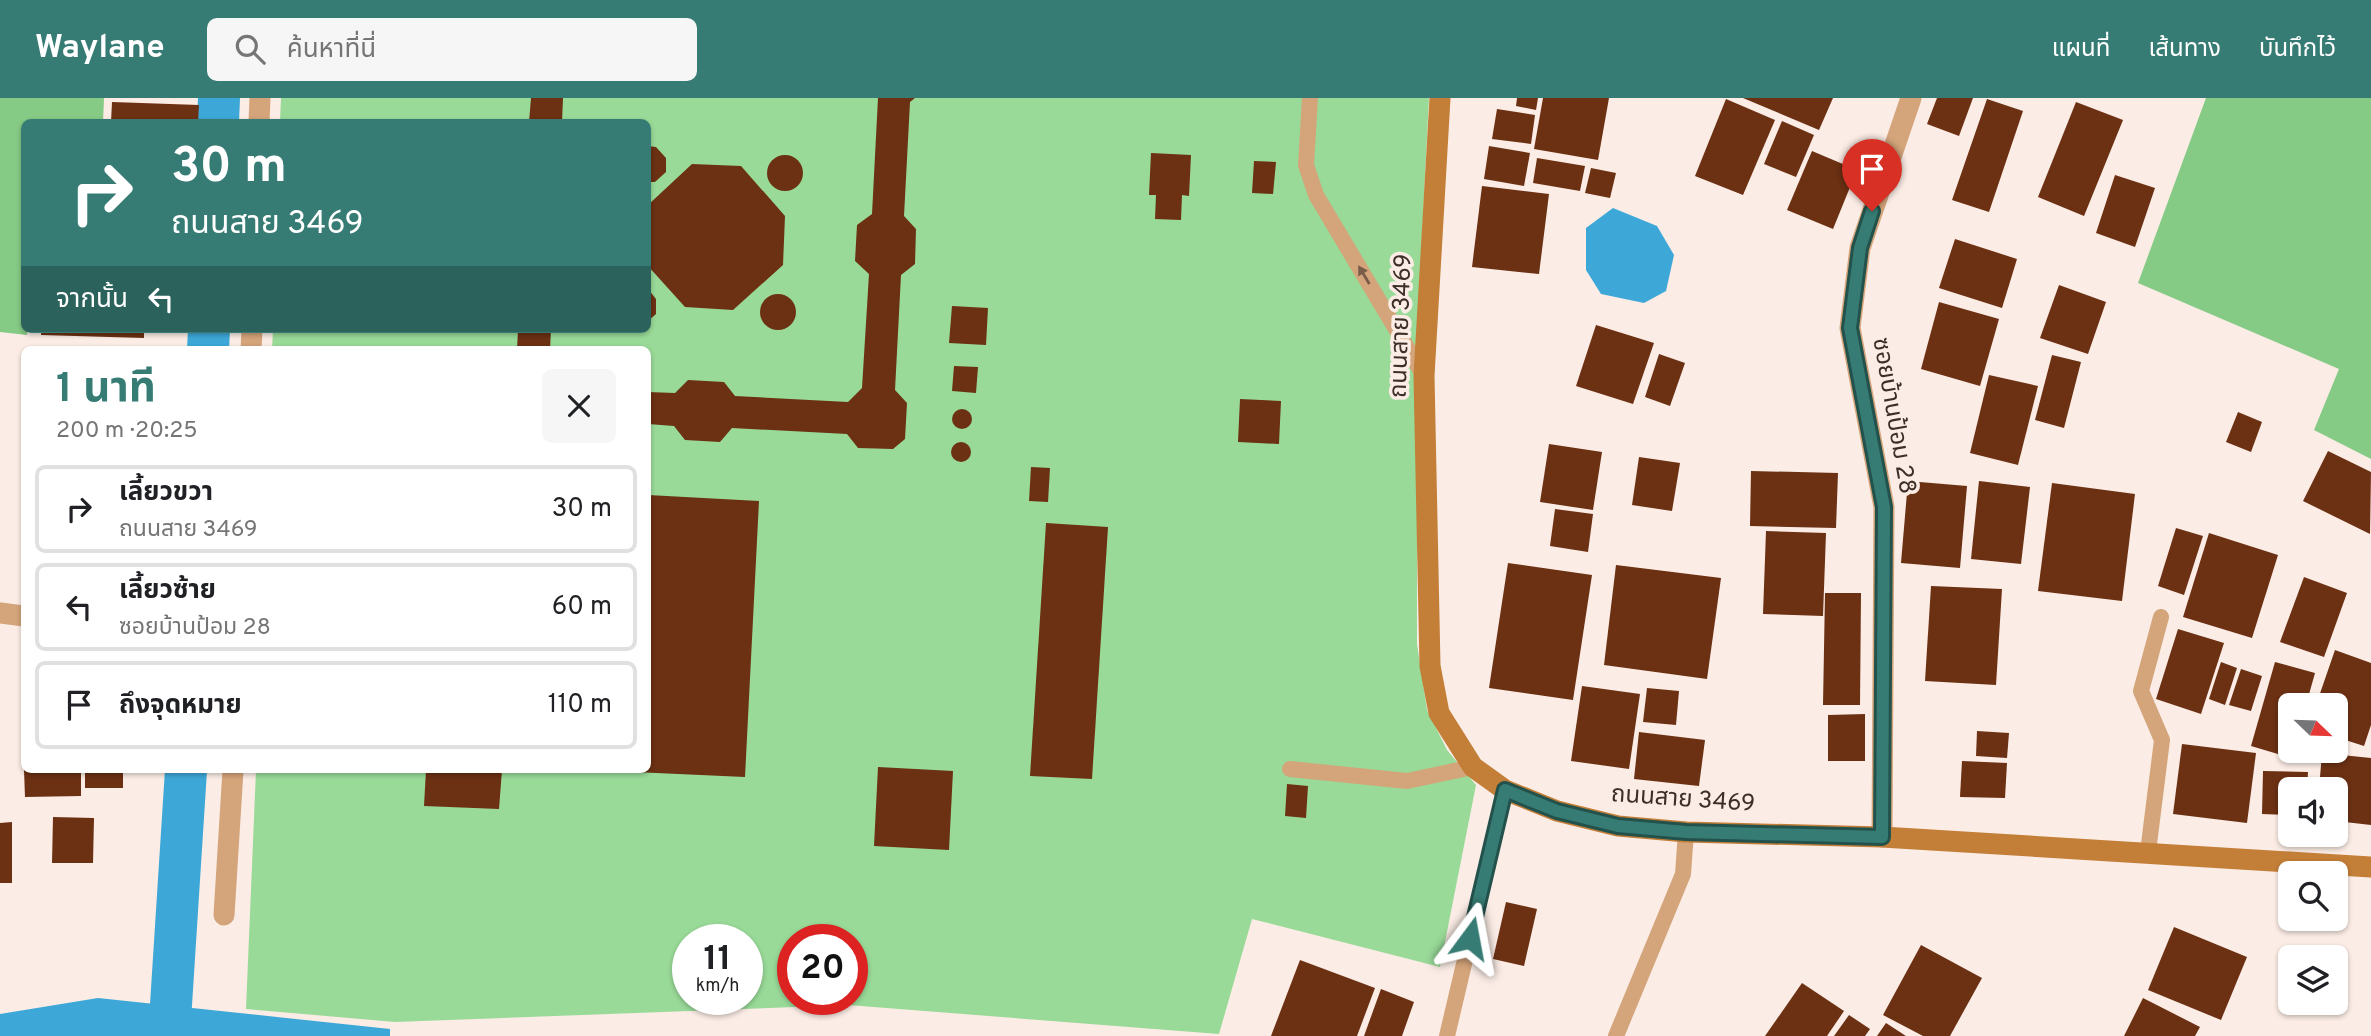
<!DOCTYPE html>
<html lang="th">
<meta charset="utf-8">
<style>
:root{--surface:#fff;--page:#f6f6f6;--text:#202124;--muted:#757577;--line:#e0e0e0;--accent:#367c74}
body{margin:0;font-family:Overpass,"Noto Sans Thai",sans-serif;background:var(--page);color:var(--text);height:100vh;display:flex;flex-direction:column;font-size:26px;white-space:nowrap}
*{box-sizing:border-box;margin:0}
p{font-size:23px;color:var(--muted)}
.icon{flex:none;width:38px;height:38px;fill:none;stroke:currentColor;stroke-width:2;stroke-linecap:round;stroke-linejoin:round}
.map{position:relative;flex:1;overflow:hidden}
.side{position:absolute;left:21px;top:248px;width:630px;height:427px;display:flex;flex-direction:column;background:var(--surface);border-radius:10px;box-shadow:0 2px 5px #0004}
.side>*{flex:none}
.top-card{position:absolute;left:21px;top:21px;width:630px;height:214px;border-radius:10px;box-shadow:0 2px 5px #0004;background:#367c74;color:#fff;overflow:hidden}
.needle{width:46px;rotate:113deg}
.fabs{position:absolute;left:2278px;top:595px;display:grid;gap:14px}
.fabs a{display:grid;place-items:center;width:70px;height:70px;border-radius:10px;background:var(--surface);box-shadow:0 2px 5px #0004;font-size:35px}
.speed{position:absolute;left:672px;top:826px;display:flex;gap:14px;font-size:35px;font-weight:700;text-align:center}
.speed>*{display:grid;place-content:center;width:91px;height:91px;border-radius:50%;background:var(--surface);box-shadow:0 2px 5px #0004;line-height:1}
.speed small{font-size:18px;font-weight:400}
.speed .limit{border:10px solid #d22;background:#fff;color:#111}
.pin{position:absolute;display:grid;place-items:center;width:60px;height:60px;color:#fff;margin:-72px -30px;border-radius:50% 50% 50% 0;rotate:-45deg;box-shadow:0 0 7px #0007}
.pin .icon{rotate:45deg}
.me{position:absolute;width:77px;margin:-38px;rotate:13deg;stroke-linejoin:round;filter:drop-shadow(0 0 5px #0008)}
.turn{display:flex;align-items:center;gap:24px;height:147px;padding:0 35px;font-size:32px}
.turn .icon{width:91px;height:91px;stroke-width:2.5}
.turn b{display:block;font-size:49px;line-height:60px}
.then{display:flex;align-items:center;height:66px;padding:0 35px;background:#0003;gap:14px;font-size:26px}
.round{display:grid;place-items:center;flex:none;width:74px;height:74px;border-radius:10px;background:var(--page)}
.summary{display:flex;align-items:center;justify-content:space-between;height:119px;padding:0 35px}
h1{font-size:42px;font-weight:700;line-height:52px;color:var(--accent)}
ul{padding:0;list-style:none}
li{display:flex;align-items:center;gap:21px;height:88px;margin:0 14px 10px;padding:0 21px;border:4px solid var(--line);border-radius:10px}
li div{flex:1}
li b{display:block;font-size:26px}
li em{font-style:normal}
header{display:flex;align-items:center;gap:42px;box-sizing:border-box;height:98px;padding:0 35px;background:var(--accent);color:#fff}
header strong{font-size:33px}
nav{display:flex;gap:38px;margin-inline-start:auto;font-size:24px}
.search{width:490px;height:63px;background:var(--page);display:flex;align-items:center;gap:18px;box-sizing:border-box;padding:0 24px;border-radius:10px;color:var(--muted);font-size:26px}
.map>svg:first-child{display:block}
.green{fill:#99da98;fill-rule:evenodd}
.forest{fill:#85ca85}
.water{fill:#3da8d8}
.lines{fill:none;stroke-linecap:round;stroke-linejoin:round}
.canal{stroke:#3da8d8;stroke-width:42}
.building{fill:#6c3013}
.lane{stroke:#d4a47a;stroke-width:16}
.street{stroke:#d4a47a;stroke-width:21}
.secondary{stroke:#c37e37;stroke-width:21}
.oneway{fill:#795d49}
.route-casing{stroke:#23514b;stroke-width:18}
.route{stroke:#367c74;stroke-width:12}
.labels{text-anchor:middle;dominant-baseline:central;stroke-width:7;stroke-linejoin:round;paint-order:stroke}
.street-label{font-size:24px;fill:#3d2e28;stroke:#fbece5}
</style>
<header>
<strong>Waylane</strong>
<div class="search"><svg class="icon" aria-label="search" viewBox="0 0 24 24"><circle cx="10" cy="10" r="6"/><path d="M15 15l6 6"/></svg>ค้นหาที่นี่</div>
<nav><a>แผนที่</a><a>เส้นทาง</a><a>บันทึกไว้</a></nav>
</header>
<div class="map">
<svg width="2371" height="938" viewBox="0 0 2371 938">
<rect width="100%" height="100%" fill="#fbece5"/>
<path class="green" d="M281,0H1429L1417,236V546L1427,612L1447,652L1476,687L1440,869L1252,821L1219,936L848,907L395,924L246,911L256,672H648V252H272L273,231H648V24H280ZM688,842H747V901H688ZM793,842H852V901H793Z"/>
<g class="forest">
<path d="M0,0H104L103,24H24L27,237L0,234Z"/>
<path d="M2206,0H2371V361L2314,332L2339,271L2138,185Z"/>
</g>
<g class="water">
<path d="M1613,110L1657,128L1674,157L1666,193L1644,205L1601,196L1586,172V130Z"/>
<path d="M98,900L390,931V938H0V916Z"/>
</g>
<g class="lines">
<g class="canal">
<path d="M218,24L219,0"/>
<path d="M208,252L209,231"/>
<path d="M169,938L186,672"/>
</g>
</g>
<g class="building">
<path d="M531,0H563L562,24H529Z"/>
<path d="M878,0H915L910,4L904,118L916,131L915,166L901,177L895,292L907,305L905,341L893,351L858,350L847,336L732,330L720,344L685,342L674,328L648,326V294L675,295L688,282L724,284L735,298L848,304L862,290L869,176L855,163L857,127L872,116Z"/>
<path d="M1517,0H1538L1536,12L1516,8Z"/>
<path d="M1543,0H1609L1598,62L1534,51Z"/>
<path d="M1743,0H1833L1819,32Z"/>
<path d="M1937,0H1973L1959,38L1927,26Z"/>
<path d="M1726,1L1775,22L1743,97L1695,78Z"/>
<path d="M1987,1L2023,13L1989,114L1952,102Z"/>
<path d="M112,4L199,7L198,24H111Z"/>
<path d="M2076,4L2123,22L2084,118L2038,99Z"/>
<path d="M1497,11L1535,17L1531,46L1492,41Z"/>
<path d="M1782,23L1814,37L1796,79L1764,66Z"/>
<path d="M648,48L656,49L666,60V74L655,84H648Z"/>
<path d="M1489,48L1530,55L1524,88L1484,81Z"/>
<path d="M1812,53L1857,72L1833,131L1787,112Z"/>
<path d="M1151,55L1191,57L1189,98L1182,97L1181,122L1155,121L1156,97H1149Z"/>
<circle cx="785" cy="75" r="18"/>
<path d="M1537,60L1585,68L1580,93L1533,85Z"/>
<path d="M1254,63L1276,64L1273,96L1252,95Z"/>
<path d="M692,66L741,68L785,118L783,167L733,212L685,209L648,168V107Z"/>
<path d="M1591,70L1616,75L1610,100L1585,95Z"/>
<path d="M2115,77L2155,90L2135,149L2096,135Z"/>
<path d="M1482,88L1549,96L1539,176L1472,169Z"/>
<path d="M1955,141L2017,161L2002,210L1939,190Z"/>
<path d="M2059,187L2106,204L2088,256L2040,240Z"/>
<path d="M648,191L656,201V216L648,223Z"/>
<circle cx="778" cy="214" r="18"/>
<path d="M1939,204L1999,221L1980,288L1921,271Z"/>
<path d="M952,208L988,210L986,247L949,245Z"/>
<path d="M1596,227L1654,245L1633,306L1576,288Z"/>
<path d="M41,231H144V240L41,237Z"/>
<path d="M518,231H551L550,252H517Z"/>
<path d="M1659,256L1685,265L1670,308L1645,299Z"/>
<path d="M2052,257L2081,264L2064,330L2035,322Z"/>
<path d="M954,268L978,269L976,295L952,293Z"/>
<path d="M1989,277L2038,288L2018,367L1970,355Z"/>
<path d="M1240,301L1281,303L1279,346L1238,344Z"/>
<circle cx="962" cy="321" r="10"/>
<path d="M2238,314L2262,324L2251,354L2226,344Z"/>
<circle cx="961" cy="354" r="10"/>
<path d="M1549,346L1602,354L1593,412L1540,404Z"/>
<path d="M2328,353L2371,374L2370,436L2303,403Z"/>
<path d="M1639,359L1680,365L1672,413L1632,407Z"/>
<path d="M1031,369L1050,370L1048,404L1029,403Z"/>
<path d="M1751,373L1838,375L1836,430L1750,428Z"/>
<path d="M1908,383L1967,388L1960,470L1901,465Z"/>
<path d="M1979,383L2030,389L2021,466L1971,461Z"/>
<path d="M2052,385L2135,396L2122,503L2038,493Z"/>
<path d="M648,397L759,403L745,679L634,674L648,672Z"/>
<path d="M1555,411L1593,416L1588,454L1550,448Z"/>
<path d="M1046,425L1108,429L1092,681L1030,678Z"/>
<path d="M2176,430L2203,438L2184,497L2158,488Z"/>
<path d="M1766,433L1826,435L1823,518L1763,516Z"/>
<path d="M2209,435L2278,457L2252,540L2183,519Z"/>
<path d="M1508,465L1592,477L1573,602L1489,590Z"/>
<path d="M1616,467L1721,480L1707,581L1604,567Z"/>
<path d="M2304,479L2347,495L2324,559L2280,544Z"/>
<path d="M1931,488L2002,491L1996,587L1925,583Z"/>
<path d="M1825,495H1861L1860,607H1823Z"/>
<path d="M2178,531L2224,545L2201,616L2156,601Z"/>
<path d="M2335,552L2371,565V627L2364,648L2336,639V607H2316Z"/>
<path d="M2221,564L2237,570L2225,607L2209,601Z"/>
<path d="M2275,564L2315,575L2306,607H2291V660L2251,648Z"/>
<path d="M2241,571L2262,578L2251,613L2229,607Z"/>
<path d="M1582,588L1640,596L1629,671L1571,663Z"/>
<path d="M1647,590L1679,593L1676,627L1643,624Z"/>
<path d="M1865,616V663H1828V617Z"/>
<path d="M1977,633L2009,635L2007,660L1976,658Z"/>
<path d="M1639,634L1705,642L1699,688L1634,681Z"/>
<path d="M2182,646L2256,655L2247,725L2173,716Z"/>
<path d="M2322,655L2371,660V727L2336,723V691H2319Z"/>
<path d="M1962,663L2007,665L2005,700L1960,699Z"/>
<path d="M878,669L953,673L949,752L874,748Z"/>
<path d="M24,672H81V698L25,699Z"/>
<rect x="85" y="672" width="38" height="18"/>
<path d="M426,672H502L499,711L424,708Z"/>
<path d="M2263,673L2308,674L2307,691H2291V717L2262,716Z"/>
<path d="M1287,686L1308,688L1306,720L1285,718Z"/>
<path d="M53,719L94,720L93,765H52Z"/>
<path d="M12,724V785H0V725Z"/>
<path d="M1506,804L1537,811L1524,868L1493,861Z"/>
<path d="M2174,829L2247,859L2221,922L2148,892Z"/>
<path d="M1921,847L1982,880L1950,938H1923L1883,917Z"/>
<path d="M1300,862L1375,890L1357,938H1271Z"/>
<path d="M1802,885L1844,913L1827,938H1765Z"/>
<path d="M1381,891L1414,904L1402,938H1364Z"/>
<path d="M2143,900L2200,929L2195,938H2124Z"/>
<path d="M1849,917L1870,931L1865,938H1834Z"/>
<path d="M1886,925L1906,938H1877Z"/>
</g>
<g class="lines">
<g class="lane">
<path d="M1310,0L1306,67L1316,97L1424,278"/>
<path d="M1290,671L1407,683L1473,669"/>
<path d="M2148,754L2162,642L2141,593L2161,519"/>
<path d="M1447,938L1505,692"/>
<path d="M1616,938L1683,776L1686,734"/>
</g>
<g class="street">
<path d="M259,24L260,0"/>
<path d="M251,252L252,231"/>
<path d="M0,515L24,518"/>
<path d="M1882,739L1884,409L1850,230L1860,150L1911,0"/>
<path d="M224,817L233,672"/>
</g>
<path class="secondary" d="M1440,0L1424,278L1430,568L1439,615L1473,669L1505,692L1557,713L1618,728L1686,734L1882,739L2371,769"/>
</g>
<defs><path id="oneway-solid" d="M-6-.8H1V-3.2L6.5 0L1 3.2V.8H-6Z" transform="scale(1.75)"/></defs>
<use class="oneway" href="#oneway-solid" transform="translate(1364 177) rotate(-121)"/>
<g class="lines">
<g class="route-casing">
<path id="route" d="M1470,840L1505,692L1557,713L1618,728L1686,734L1882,739L1884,409L1850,230L1860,150L1872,113"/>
</g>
<use href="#route" class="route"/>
</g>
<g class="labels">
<g class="street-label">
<text transform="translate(1402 228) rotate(-88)">ถนนสาย 3469</text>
<text transform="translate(1893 318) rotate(80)">ซอยบ้านป้อม 28</text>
<text transform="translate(1683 702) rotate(4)">ถนนสาย 3469</text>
</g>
</g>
</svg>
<div class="fabs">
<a><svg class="needle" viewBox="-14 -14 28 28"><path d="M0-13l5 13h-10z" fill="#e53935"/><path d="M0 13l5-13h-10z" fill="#757577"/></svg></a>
<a><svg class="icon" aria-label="sound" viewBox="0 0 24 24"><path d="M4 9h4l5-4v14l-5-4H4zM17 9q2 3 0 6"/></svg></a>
<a><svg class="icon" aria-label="search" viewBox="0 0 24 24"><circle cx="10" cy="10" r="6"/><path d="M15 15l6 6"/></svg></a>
<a><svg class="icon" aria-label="layers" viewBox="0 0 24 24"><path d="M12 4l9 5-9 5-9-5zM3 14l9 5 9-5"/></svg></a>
</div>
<div class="speed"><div>11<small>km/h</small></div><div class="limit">20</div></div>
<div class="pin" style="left:1872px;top:113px;background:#d93025"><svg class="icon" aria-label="arrive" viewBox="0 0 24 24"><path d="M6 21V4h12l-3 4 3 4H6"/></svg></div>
<svg class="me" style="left:1470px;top:840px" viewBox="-20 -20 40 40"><path d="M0-17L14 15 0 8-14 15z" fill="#367c74" stroke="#fff" stroke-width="4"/></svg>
<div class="top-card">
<div class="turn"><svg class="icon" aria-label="right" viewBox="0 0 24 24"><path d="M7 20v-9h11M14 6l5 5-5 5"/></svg><div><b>30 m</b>ถนนสาย 3469</div></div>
<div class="then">จากนั้น<svg class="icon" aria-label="left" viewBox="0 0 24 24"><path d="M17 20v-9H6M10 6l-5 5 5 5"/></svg></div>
</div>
<section class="side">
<div class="summary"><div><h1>1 นาที</h1><p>200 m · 20:25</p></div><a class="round"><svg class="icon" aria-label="close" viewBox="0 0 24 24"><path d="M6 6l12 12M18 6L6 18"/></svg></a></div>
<ul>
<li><svg class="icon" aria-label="right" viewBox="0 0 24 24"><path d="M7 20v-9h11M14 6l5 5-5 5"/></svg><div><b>เลี้ยวขวา</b><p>ถนนสาย 3469</p></div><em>30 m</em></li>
<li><svg class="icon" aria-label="left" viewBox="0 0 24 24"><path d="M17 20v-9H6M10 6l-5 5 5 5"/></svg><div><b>เลี้ยวซ้าย</b><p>ซอยบ้านป้อม 28</p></div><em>60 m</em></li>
<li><svg class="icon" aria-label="arrive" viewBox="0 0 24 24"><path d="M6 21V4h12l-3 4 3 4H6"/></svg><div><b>ถึงจุดหมาย</b></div><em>110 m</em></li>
</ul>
</section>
</div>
